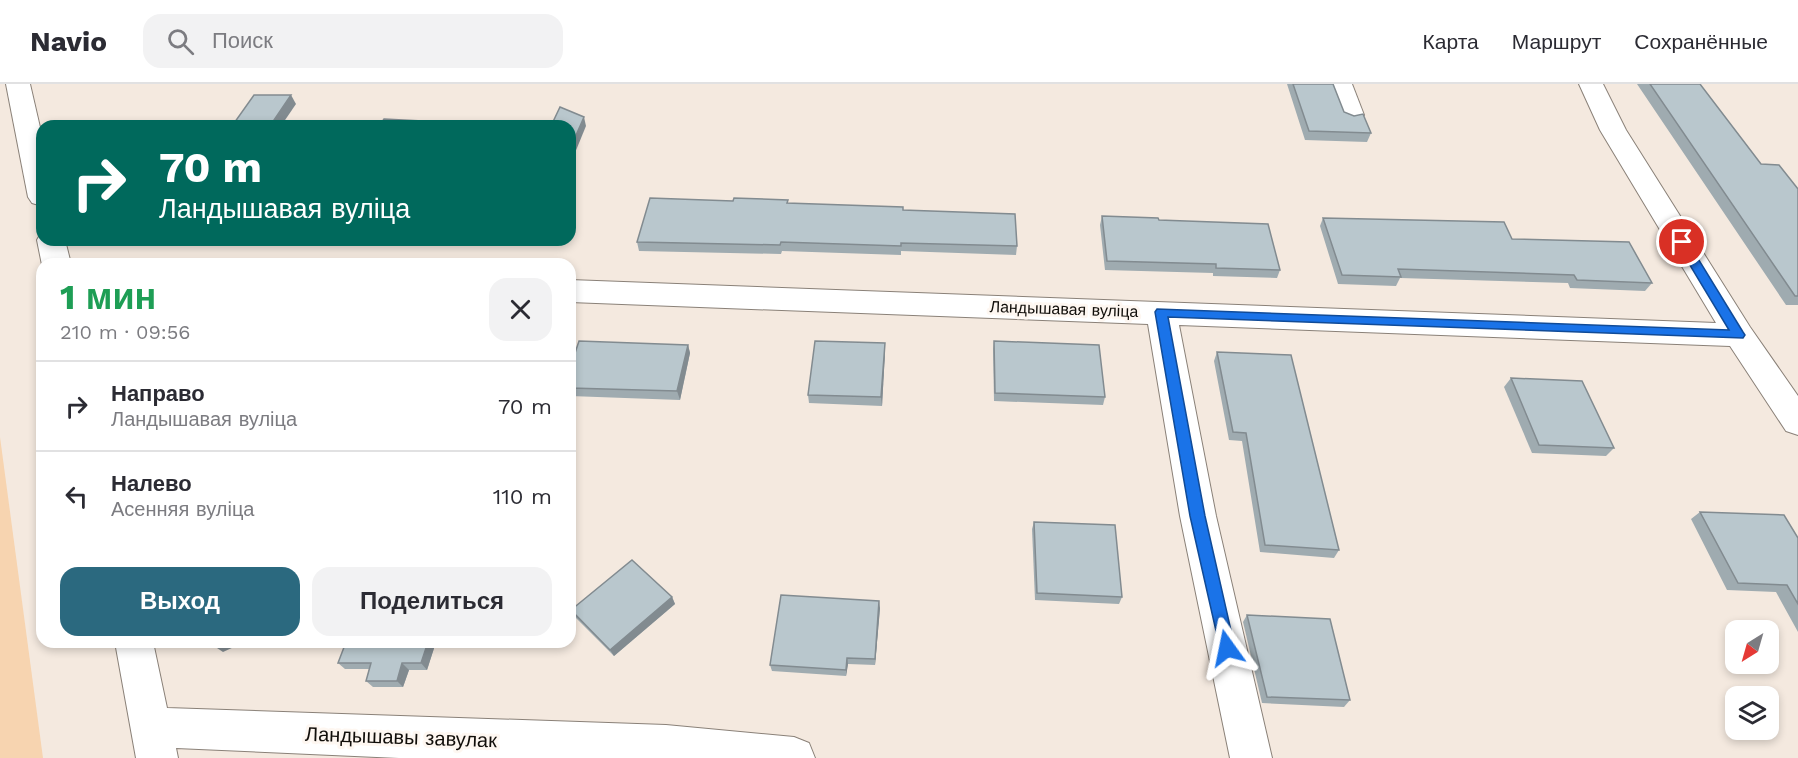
<!DOCTYPE html>
<html lang="ru">
<meta charset="utf-8">
<style>
:root{--surface:#fff;--page:#f2f2f3;--text:#2b2b33;--muted:#7c7c81;--line:#e1e1e2;--accent:#2b697f}
body{margin:0;font-family:"Work Sans",sans-serif;background:var(--page);color:var(--text);height:100vh;display:flex;flex-direction:column;font-size:22px;white-space:nowrap}
*{box-sizing:border-box;margin:0}
p{font-size:20px;color:var(--muted)}
.icon{flex:none;width:33px;height:33px;fill:none;stroke:currentColor;stroke-width:2;stroke-linecap:round;stroke-linejoin:round}
.map{position:relative;flex:1;overflow:hidden}
.panel{position:absolute;left:36px;top:174px;width:540px;height:390px;display:flex;flex-direction:column;background:var(--surface);border-radius:18px;box-shadow:0 3px 9px #0003}
.panel>*{flex:none}
.guide{position:absolute;left:36px;top:36px;width:540px;height:126px;border-radius:18px;box-shadow:0 3px 9px #0003;background:#00695c;color:#fff;overflow:hidden}
.needle{width:39px;rotate:217deg}
.tools{position:absolute;left:1725px;top:536px;display:grid;gap:12px}
.tools a{display:grid;place-items:center;width:54px;height:54px;border-radius:12px;background:var(--surface);box-shadow:0 3px 9px #0003;font-size:30px}
.pin{position:absolute;display:grid;place-items:center;width:51px;height:51px;color:#fff;margin:-26px;border:3px solid #fff;border-radius:50%;box-shadow:0 2px 6px #0007}
.me{position:absolute;width:66px;margin:-33px;rotate:348deg;stroke-linejoin:round;filter:drop-shadow(0 0 4px #0008)}
.turn{display:flex;align-items:center;gap:21px;height:126px;padding:0 24px;font-size:27px}
.turn .icon{width:78px;height:78px;stroke-width:2.5}
.turn b{display:block;font-size:42px;line-height:51px}
.round{display:grid;place-items:center;flex:none;width:63px;height:63px;border-radius:18px;background:var(--page)}
.overview{display:flex;align-items:center;justify-content:space-between;height:102px;padding:0 24px}
h1{font-size:36px;font-weight:700;line-height:45px;color:#1e9e55}
.primary-button{display:flex;gap:12px;margin-top:auto;padding:12px 24px}
.primary-button a{flex:1;height:69px;border-radius:18px;background:var(--accent);color:#fff;font-size:24px;font-weight:700;line-height:69px;text-align:center}
.primary-button a+a{background:var(--page);color:var(--text)}
ul{padding:0;list-style:none}
li{display:flex;align-items:center;gap:18px;height:90px;padding:0 24px;border-top:2px solid var(--line)}
li div{flex:1}
li b{display:block;font-size:22px}
li em{font-style:normal}
header{display:flex;align-items:center;gap:36px;box-sizing:border-box;height:84px;padding:0 30px;background:var(--surface);border-bottom:2px solid var(--line)}
header strong{font-size:28px}
nav{display:flex;gap:33px;margin-inline-start:auto;font-size:21px}
.search{width:420px;height:54px;background:var(--page);display:flex;align-items:center;gap:15px;box-sizing:border-box;padding:0 21px;border-radius:18px;color:var(--muted);font-size:22px}
.map>svg:first-child{display:block}
.green{fill:#f7d4b0}
.lines{fill:none;stroke-linecap:round;stroke-linejoin:round}
.minor-casing{stroke:#8a8178;stroke-width:2}
.minor{fill:#fff;fill-rule:evenodd}
.wall{fill:#9fabb0}
.shaded-wall{fill:#828b90}
.building{fill:#b9c7cd;stroke:#828b90;stroke-width:1.5}
.route{fill:#1a73e8;stroke:#114b97;stroke-width:1.5}
.labels{text-anchor:middle;dominant-baseline:central;stroke-width:6;stroke-linejoin:round;paint-order:stroke}
.street-label{font-size:16px;fill:#110e0a;stroke:#fef7f1}
.near-street-label{font-size:20px;fill:#110e0a;stroke:#fef7f1}
</style>
<header>
<strong>Navio</strong>
<div class="search"><svg class="icon" aria-label="search" viewBox="0 0 24 24"><circle cx="10" cy="10" r="6"/><path d="M15 15l6 6"/></svg>Поиск</div>
<nav><a>Карта</a><a>Маршрут</a><a>Сохранённые</a></nav>
</header>
<div class="map">
<svg width="1798" height="674" viewBox="0 0 1798 674">
<rect width="100%" height="100%" fill="#f4e9df"/>
<path class="green" d="M0,353L43,674H0Z"/>
<g class="lines">
<g class="minor-casing">
<g id="minor">
<path d="M6,0H30L42,52V122L32,119L28,113Z"/>
<path d="M1328,0H1352L1364,31L1360,36L1351,39L1342,36Z"/>
<path d="M1579,0H1603L1626,46L1750,243L1798,312V351L1786,347L1730,262L1179,241L1216,432L1272,674H1230L1180,432L1148,240L570,218V196L1716,239L1600,46Z"/>
<path d="M41,149L42,156H65L71,180L42,181L37,156Z"/>
<path d="M115,558H153L167,624L666,641L794,653L809,659L815,674H399L176,664L178,674H136Z"/>
</g>
</g>
<use href="#minor" class="minor"/>
</g>
<g class="wall">
<path d="M1287,0H1333L1344,28L1371,49L1367,58L1305,56Z"/>
<path d="M1637,0H1700L1761,80L1798,105V221H1786Z"/>
<path d="M788,116V119L903,126L1017,162L1016,171L901,167V171L782,167L781,170L639,167L637,158L733,117Z"/>
<path d="M1102,132L1159,136L1280,186L1277,194L1213,192V189L1105,186L1100,141Z"/>
<path d="M1323,134L1512,155L1652,199L1645,207L1570,204L1568,199L1400,194L1396,202L1338,200L1320,142Z"/>
<path d="M518,156H556L555,160Z"/>
<path d="M994,257L1105,313L1103,321L994,317L993,265Z"/>
<path d="M688,261L690,269L680,316L570,312V284Z"/>
<path d="M885,268L882,322L809,319L808,311Z"/>
<path d="M1217,268L1339,466L1334,474L1260,468L1242,357L1229,356L1214,277Z"/>
<path d="M1511,294L1614,364L1606,372L1532,369L1504,303Z"/>
<path d="M1700,428L1798,454V548L1776,508L1727,506L1691,435Z"/>
<path d="M1034,438L1122,513L1119,520L1035,516L1032,445Z"/>
<path d="M672,513L675,520L614,572L575,533L571,526Z"/>
<path d="M880,524L875,581L848,580L846,592L772,587L770,581Z"/>
<path d="M1247,531L1350,616L1344,623L1262,619L1243,538Z"/>
<path d="M436,558L427,586H409L403,603H373L366,597L369,585H345L338,579Z"/>
</g>
<g class="shaded-wall">
<path d="M291,11L296,20L281,42H270Z"/>
<path d="M584,33L586,42L570,81V65Z"/>
<path d="M571,113L574,122L570,129V114Z"/>
<path d="M885,259V268L882,322L881,313Z"/>
<path d="M688,261L690,269L680,316L677,307Z"/>
<path d="M672,513L675,520L614,572L610,566Z"/>
<path d="M879,517L880,524L875,581V575Z"/>
<path d="M222,558H245L223,568L214,562Z"/>
<path d="M428,558H436L427,586L421,579Z"/>
<path d="M847,574L848,580L846,592V586Z"/>
<path d="M402,579L409,586L403,603L397,597Z"/>
</g>
<g class="building">
<path d="M1293,0H1333L1344,28L1354,32L1363,30L1371,49L1309,47Z"/>
<path d="M1650,0H1700L1761,80L1779,81L1798,105V212H1795Z"/>
<path d="M254,11H291L270,42H232Z"/>
<path d="M560,23L584,33L570,65V42H551Z"/>
<path d="M384,35L480,40L479,42H379Z"/>
<path d="M650,114L733,117L734,114L788,116L787,119L903,123V126L1015,130L1017,162L901,159V162L781,158L780,161L637,158Z"/>
<path d="M1102,132L1158,134L1159,136L1268,140L1280,186L1216,184V180L1107,177Z"/>
<path d="M1323,134L1504,138L1512,155L1629,158L1652,199L1577,196L1574,191L1398,185L1401,193L1342,191Z"/>
<path d="M579,257L688,261L677,307L570,304V284Z"/>
<path d="M815,257L885,259L881,313L808,311Z"/>
<path d="M994,257L1099,261L1105,313L995,309Z"/>
<path d="M1217,268L1291,271L1339,466L1265,461L1246,349L1233,348Z"/>
<path d="M1511,294L1582,297L1614,364L1539,361Z"/>
<path d="M1700,428L1784,431L1798,454V520L1787,501L1738,499Z"/>
<path d="M1034,438L1115,441L1122,513L1037,509Z"/>
<path d="M632,476L672,513L610,566L571,526Z"/>
<path d="M781,511L879,517L875,575L847,574L846,586L770,581Z"/>
<path d="M1247,531L1330,535L1350,616L1267,613Z"/>
<path d="M213,558H222L214,562Z"/>
<path d="M346,558H428L421,579H402L397,597H366L371,579H338Z"/>
</g>
<path class="route" d="M1682,154L1686,155L1743,248L1745,251L1743,254L1168,233L1205,432L1235,564L1232,569L1227,572L1221,569L1190,432L1155,228L1157,225L1729,246L1676,158Z"/>
<g class="labels">
<g class="street-label">
<text transform="translate(1064 225) rotate(2)">Ландышавая вуліца</text>
</g>
<g class="near-street-label">
<text transform="translate(401 653) rotate(2)">Ландышавы завулак</text>
</g>
</g>
</svg>
<div class="tools">
<a><svg class="needle" viewBox="-14 -14 28 28"><path d="M0-13l5 13h-10z" fill="#e53935"/><path d="M0 13l5-13h-10z" fill="#7c7c81"/></svg></a>
<a><svg class="icon" aria-label="layers" viewBox="0 0 24 24"><path d="M12 4l9 5-9 5-9-5zM3 14l9 5 9-5"/></svg></a>
</div>
<div class="pin" style="left:1682px;top:158px;background:#d93025"><svg class="icon" aria-label="arrive" viewBox="0 0 24 24"><path d="M6 21V4h12l-3 4 3 4H6"/></svg></div>
<svg class="me" style="left:1227px;top:564px" viewBox="-20 -20 40 40"><path d="M0-17L14 15 0 8-14 15z" fill="#1a73e8" stroke="#fff" stroke-width="4"/></svg>
<div class="guide">
<div class="turn"><svg class="icon" aria-label="right" viewBox="0 0 24 24"><path d="M7 20v-9h11M14 6l5 5-5 5"/></svg><div><b>70 m</b>Ландышавая вуліца</div></div>
</div>
<section class="panel">
<div class="overview"><div><h1>1 мин</h1><p>210 m · 09:56</p></div><a class="round"><svg class="icon" aria-label="close" viewBox="0 0 24 24"><path d="M6 6l12 12M18 6L6 18"/></svg></a></div>
<ul>
<li><svg class="icon" aria-label="right" viewBox="0 0 24 24"><path d="M7 20v-9h11M14 6l5 5-5 5"/></svg><div><b>Направо</b><p>Ландышавая вуліца</p></div><em>70 m</em></li>
<li><svg class="icon" aria-label="left" viewBox="0 0 24 24"><path d="M17 20v-9H6M10 6l-5 5 5 5"/></svg><div><b>Налево</b><p>Асенняя вуліца</p></div><em>110 m</em></li>
</ul>
<div class="primary-button"><a>Выход</a><a>Поделиться</a></div>
</section>
</div>
